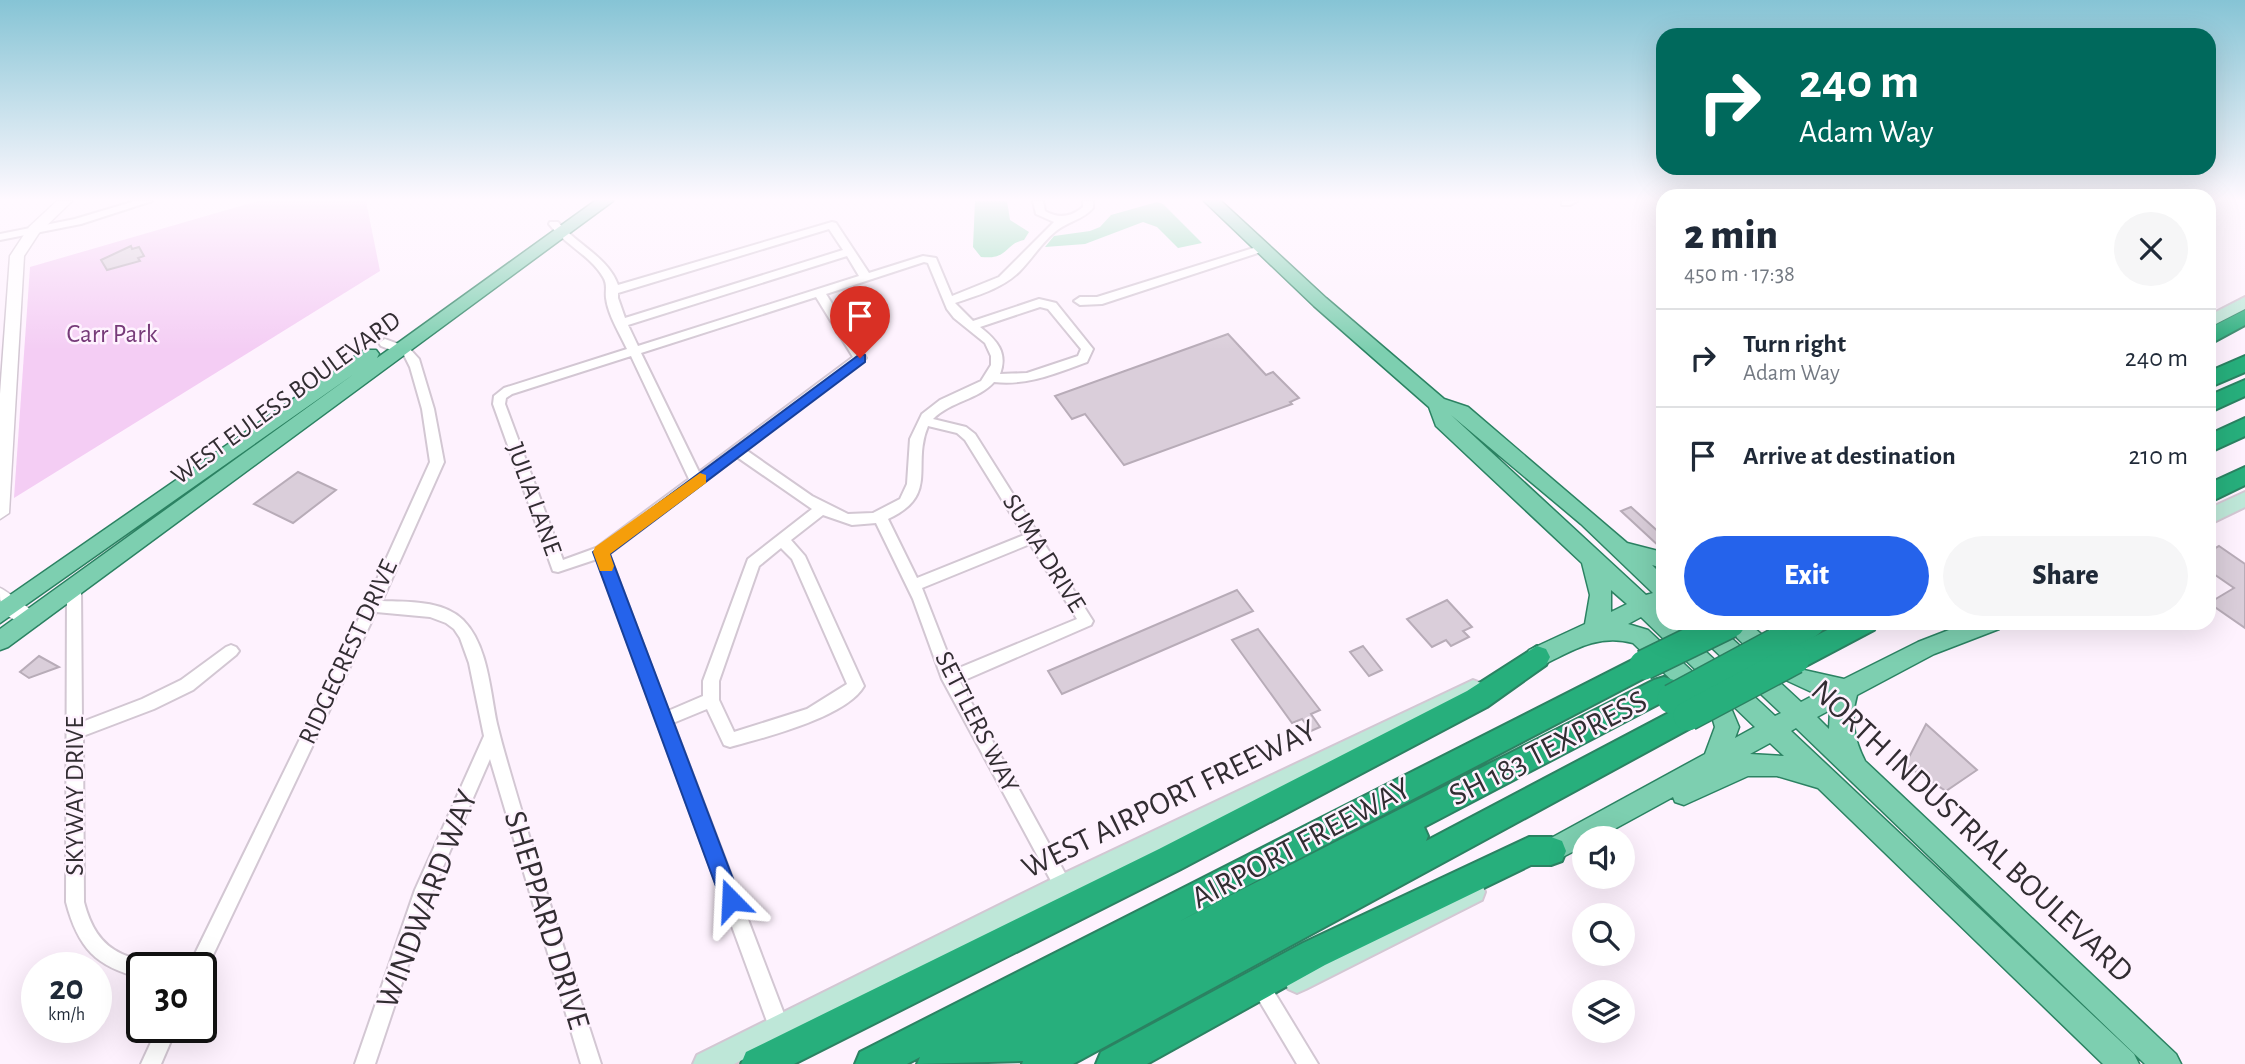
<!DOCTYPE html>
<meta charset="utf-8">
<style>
:root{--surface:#fff;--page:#f6f6f7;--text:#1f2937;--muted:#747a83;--line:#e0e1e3;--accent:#2563eb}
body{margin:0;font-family:"Alegreya Sans",sans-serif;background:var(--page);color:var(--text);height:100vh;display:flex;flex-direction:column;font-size:26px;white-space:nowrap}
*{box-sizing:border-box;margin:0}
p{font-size:23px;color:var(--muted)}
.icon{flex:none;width:38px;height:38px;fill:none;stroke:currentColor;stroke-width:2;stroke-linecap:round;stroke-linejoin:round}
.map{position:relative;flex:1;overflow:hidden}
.drawer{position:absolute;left:1656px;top:189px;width:560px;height:441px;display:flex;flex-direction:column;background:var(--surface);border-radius:21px;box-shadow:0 7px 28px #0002}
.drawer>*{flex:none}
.guide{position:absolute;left:1656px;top:28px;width:560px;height:147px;border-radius:21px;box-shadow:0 7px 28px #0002;background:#00695c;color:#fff;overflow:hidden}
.fabs{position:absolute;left:1572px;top:826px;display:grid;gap:14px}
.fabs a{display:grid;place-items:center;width:63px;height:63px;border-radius:50%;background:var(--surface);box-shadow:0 7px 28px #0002;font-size:35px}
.speed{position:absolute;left:21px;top:952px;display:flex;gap:14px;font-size:35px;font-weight:700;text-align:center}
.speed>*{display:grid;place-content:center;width:91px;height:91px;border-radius:50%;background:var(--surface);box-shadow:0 7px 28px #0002;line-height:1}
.speed small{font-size:18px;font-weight:400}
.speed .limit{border:4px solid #111;border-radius:10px;background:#fff;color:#111}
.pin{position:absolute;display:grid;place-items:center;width:60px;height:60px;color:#fff;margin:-72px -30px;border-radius:50% 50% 50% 0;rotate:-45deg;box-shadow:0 0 7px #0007}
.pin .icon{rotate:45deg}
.me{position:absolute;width:77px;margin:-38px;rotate:339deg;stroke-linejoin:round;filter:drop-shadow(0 0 5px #0008)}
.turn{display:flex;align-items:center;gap:24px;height:147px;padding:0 28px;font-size:32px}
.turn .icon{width:91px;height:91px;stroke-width:2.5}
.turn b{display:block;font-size:49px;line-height:60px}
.round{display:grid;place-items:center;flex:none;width:74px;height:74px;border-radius:37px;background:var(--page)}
.head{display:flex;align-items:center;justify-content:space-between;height:119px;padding:0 28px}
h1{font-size:42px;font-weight:800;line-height:52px}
.button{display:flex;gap:14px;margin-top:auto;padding:14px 28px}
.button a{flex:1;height:80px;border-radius:42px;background:var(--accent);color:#fff;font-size:28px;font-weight:800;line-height:80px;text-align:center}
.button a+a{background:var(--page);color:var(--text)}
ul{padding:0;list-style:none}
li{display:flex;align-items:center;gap:21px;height:98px;padding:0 28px;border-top:2px solid var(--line)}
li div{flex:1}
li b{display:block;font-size:26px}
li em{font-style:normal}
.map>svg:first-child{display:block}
.green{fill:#f4cdf4}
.water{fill:#94ddb9}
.building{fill:#daceda;stroke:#b8acb8;stroke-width:2}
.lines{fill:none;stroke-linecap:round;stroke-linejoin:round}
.minor-casing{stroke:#d3c7d3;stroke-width:4}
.tertiary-casing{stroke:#d3c7d3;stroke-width:3}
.secondary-casing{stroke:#d3c7d3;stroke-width:4}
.primary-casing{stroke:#2b8262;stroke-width:3}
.motorway-casing{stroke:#2b8262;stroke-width:4}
.minor{fill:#fff;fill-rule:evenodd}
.tertiary{fill:#fff;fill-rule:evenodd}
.secondary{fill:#bee7d8;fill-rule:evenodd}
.primary{fill:#7dcfb0;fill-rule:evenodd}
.motorway{fill:#27af7c;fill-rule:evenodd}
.motorway-bridge-casing{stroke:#2b8262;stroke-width:32;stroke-linecap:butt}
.motorway-bridge{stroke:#27af7c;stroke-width:29}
.route{fill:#2563eb;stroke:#184099;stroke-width:2}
.slow{fill:#f59e0b}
.labels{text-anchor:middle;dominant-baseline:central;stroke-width:5;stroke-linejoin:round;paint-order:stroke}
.park-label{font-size:26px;fill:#773b79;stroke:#fef2fe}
.street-label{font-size:26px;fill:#322d32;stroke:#fef2fe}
.near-street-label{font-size:32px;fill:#322d32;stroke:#fef2fe}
</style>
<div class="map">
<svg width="2245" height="1064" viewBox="0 0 2245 1064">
<rect width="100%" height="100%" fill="#fef2fe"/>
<path class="green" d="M258,201H366L380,271L14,498L30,267Z"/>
<g class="water">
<path d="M975,201H1007L1010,220L1029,232L1024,240C1004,244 1009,260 981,257L973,247Z"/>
<path d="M1157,202L1163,204L1202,243L1178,248L1157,227L1143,222L1085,244L1045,247L1054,236L1090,231L1100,227L1111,215Z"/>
</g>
<g class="building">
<path d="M131,246L132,249L139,247L144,256L138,258L140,261L107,270L101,260Z"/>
<path d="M1228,334L1266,375L1273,372L1299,398L1290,402L1292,404L1124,465L1085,414L1072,419L1055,396Z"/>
<path d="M298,472L336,490L293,523L254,504Z"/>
<path d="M1631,507L1662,535V549L1621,511Z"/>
<path d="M2219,546L2245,564V628L2209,603L2234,588L2208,570V552Z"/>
<path d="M1237,590L1253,611L1062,694L1048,671Z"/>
<path d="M1447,600L1472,627L1463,631L1469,637L1451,646L1446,640L1432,647L1407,619Z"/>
<path d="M1258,629L1320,710L1311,714L1320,727L1311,731L1302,719L1292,723L1232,640Z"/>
<path d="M1363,646L1382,670L1369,676L1350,652Z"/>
<path d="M39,656L59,667L29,678L20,672Z"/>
<path d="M1926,724L1977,770L1946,791L1905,765Z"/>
</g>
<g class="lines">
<g class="minor-casing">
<g id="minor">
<path d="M135,201H152L81,224L0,240V234L75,219Z"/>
<path d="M1033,201H1043L1045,211C1059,219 1071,217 1083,207V201H1093V208C1083,220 1068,221 1056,231C1042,242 1032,259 1019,272C1001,289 978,295 955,303L973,321L1039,299L1052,302L1056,303L1093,349L1087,362C1057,373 1027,386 994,382C978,400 951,401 933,419L966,427L975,434L1093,621L1091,625L960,682L1072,886L1069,892L1063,894L1057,892L942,679L913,599L876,523L852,525L823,515L791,540L805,556L864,686C847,717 763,738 730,747L724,745L707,709L673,723L789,1027L786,1034L779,1037L772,1034L769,1027L597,559L558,572L553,571L493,404L494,396L504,388L627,349C620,334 608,315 606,298C605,290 608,285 603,277C591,256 564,244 549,224L550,222H558C576,244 608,257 618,285L832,222L836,223L869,273L923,256L936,258L952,296L999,277L1054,222L1036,214ZM829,229L843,250L625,318L618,298V293ZM847,256L859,276L638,346L628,325ZM924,262L928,263L947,309L954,318L985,343L991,356V365L981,381L940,400L922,414L910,439L907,484L900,499L873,513L848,514L812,496L746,450L866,358L826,294ZM816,297L853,357L699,472L641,353ZM1040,307L1048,309L1081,349L1078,356L1027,373L1000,374C1008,353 997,340 980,327ZM631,356L689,479L596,548L563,560L505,404L506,398L512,394ZM928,426L957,433L965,440L1024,535L917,578L888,519C940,495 911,466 928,426ZM737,457L812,509L748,559L703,681V696L668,711L609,554ZM1030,544L1077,619L954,670L922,588ZM781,548L792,559L847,684L807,709L734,732L719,700V681L759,566Z"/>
<path d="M1562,201H1577L1570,205H1562Z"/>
<path d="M1263,245L1267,246V250L1102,304L1080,305L1074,301L1080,297H1097Z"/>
<path d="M385,339L409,348L419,359L434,409L444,462L382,601C407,602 443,600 463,620C488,645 490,691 497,724C501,741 506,758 511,775C539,872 570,968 601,1064H581L490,759L433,890L375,1064H355L415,890L484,736L469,663L460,638L454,629L446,623L430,617L376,612L204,974L201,975V968H188L365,606L430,462L422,409L410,367L404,355L381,346L379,343Z"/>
<path d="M74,582L79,584L81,588L82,722L142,699L181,680L226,647L231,645L236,647L239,651L236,655L193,690L154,709L83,736L84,902C90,925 100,944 122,954C130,958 140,959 149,963L151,968H142V978C96,967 78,948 66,902L67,588L69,584Z"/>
<path d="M1266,988L1273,990L1318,1064H1297L1257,997L1259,990Z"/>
<path d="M158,1027H177L161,1064H141Z"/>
</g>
</g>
<g class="tertiary-casing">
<g id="tertiary">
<path d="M57,201H72L39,233L24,256L9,513L0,519V394L10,256L29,227Z"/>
<path d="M0,588C4,589 40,616 41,619L39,624C29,627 9,619 2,611C0,605 0,595 0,588Z"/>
</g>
</g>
<g class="secondary-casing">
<g id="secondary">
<path d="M2245,297V309L2208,328V316Z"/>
<path d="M2245,492V507L2208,525V509Z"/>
<path d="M1473,680L1481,683L1484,689L1481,695L1072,894L734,1064H693L697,1055L1054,878Z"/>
<path d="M1473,881L1482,884L1485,892L1482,900L1306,989L1297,993L1288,989L1284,980L1288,971Z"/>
</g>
</g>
<g class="primary-casing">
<g id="primary">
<path d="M595,201H613L8,647L0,650V629L354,374L0,623V602L364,350H376L379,354L377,358Z"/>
<path d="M1204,201H1221L1326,298L1444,399L1468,407L1627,543L1662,552V568L1652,565L1662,575V606L1660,608L1662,623H1675L1775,716L1781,713L1694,631L1692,623H1715L1801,702L1816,694L1775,675L1722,623H1748L1804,670L1844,679L1918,642L1967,623H2002L1999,629L1934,654L1857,695C1850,719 1854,739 1865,761L2176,1054L2181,1064H2145L1796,728L1791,731L2134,1054L2139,1064H2103L1818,788L1777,776H1748L1684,805L1675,802L1673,797L1598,838H1584V846L1551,863L1542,859L1538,851L1542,843L1705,754L1715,727L1713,720L1633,643C1599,634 1575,649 1545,664L1537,666L1529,664L1526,657L1529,650L1585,624L1590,595L1582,563L1436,426L1429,407L1314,306ZM1451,415L1581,524L1653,593L1646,595ZM1611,590L1627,604L1611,612ZM1641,617L1755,727L1735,738L1739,727L1731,708L1648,630L1628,624ZM1830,710L1829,729L1817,717ZM1770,743L1784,756L1750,754Z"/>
</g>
</g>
<g class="motorway-casing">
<g id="motorway">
<path d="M2245,310V325L2208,345V329Z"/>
<path d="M2245,356V372L2208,388V372Z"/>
<path d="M2245,380V396L2208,413V396Z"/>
<path d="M2245,418V436L2208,453V435Z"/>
<path d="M2245,467V485L2208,503V484Z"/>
<path d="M1791,623H1828C1820,639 1783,656 1767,651L1763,643L1767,635Z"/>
<path d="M1841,623H1878L1874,630L1804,667L1795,670L1786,667L1782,659L1786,651Z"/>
<path d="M1537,646L1546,649L1550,657L1546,665L1487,707L1181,869L794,1064H741L746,1052L1159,849L1467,691Z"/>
<path d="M1644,654L1654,657L1657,665L1654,673L1180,921L1654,680L1664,677L1674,680L1678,688L1674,696L1424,827L1428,836L1426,841L1678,708L1688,704L1698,708L1702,716L1698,724L1073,1064H1022L1023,1061L917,1064L920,1057L907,1064H855L860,1052Z"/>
<path d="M1529,837H1551L1562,841L1566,851L1562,861L1551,865H1531L1325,965L1147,1064H1096L1101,1052L1303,943Z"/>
</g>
</g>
<use href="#minor" class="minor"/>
<use href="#tertiary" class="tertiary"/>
<use href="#secondary" class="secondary"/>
<use href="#primary" class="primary"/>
<use href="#motorway" class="motorway"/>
<g class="motorway-bridge-casing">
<g id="motorway-bridge">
<path d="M1644,665L1730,623"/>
<path d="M1672,699L1776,643"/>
<path d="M1688,716L1795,659"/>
</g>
</g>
<use href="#motorway-bridge" class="motorway-bridge"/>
</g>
<linearGradient id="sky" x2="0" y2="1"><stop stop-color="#86c4d5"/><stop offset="0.57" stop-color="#fff9ff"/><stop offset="1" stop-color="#fff9ff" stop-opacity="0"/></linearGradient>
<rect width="2245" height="350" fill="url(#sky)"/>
<path class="route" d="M860,354L865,355V362L610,554L741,900L738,907L731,909L724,907L721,900L593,552Z"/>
<path class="slow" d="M700,473L706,475V483L610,554L614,566L612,571H600L593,552L595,547Z"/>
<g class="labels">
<g class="park-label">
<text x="112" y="334">Carr Park</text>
</g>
<g class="street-label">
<text transform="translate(286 398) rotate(-36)">WEST EULESS BOULEVARD</text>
<text transform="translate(534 499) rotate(70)">JULIA LANE</text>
<text transform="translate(1044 553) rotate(58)">SUMA DRIVE</text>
<text transform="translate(348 652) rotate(-65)">RIDGECREST DRIVE</text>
<text transform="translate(977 722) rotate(63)">SETTLERS WAY</text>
<text transform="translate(75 796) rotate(-90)">SKYWAY DRIVE</text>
</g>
<g class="near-street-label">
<text transform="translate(1548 748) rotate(-27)">SH 183 TEXPRESS</text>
<text transform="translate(1169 799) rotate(-26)">WEST AIRPORT FREEWAY</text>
<text transform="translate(1972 831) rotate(43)">NORTH INDUSTRIAL BOULEVARD</text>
<text transform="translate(1301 843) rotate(-28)">AIRPORT FREEWAY</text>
<text transform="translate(427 899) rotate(-69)">WINDWARD WAY</text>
<text transform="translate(547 920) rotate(73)">SHEPPARD DRIVE</text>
</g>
</g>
</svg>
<div class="fabs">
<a><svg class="icon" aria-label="sound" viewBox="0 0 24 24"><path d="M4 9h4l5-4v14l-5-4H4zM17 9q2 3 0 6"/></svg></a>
<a><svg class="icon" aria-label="search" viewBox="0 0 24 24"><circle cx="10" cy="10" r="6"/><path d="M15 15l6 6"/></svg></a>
<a><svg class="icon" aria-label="layers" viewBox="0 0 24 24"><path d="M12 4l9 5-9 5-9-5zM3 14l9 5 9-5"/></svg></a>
</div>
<div class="speed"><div>20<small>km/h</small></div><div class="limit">30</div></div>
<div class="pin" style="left:860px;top:358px;background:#d93025"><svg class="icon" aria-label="arrive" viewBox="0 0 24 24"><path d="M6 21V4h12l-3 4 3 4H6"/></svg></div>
<svg class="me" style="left:731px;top:900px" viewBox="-20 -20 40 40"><path d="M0-17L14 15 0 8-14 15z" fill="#2563eb" stroke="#fff" stroke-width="4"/></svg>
<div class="guide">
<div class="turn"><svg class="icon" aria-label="right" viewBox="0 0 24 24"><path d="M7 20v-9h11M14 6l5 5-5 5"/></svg><div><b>240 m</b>Adam Way</div></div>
</div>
<section class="drawer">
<div class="head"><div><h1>2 min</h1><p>450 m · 17:38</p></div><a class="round"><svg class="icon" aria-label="close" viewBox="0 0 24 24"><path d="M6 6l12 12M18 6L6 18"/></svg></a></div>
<ul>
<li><svg class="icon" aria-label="right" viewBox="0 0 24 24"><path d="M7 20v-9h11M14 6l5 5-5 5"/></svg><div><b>Turn right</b><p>Adam Way</p></div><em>240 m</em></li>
<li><svg class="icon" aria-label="arrive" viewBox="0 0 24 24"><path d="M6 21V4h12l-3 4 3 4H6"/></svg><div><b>Arrive at destination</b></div><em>210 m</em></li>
</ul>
<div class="button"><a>Exit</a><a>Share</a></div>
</section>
</div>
